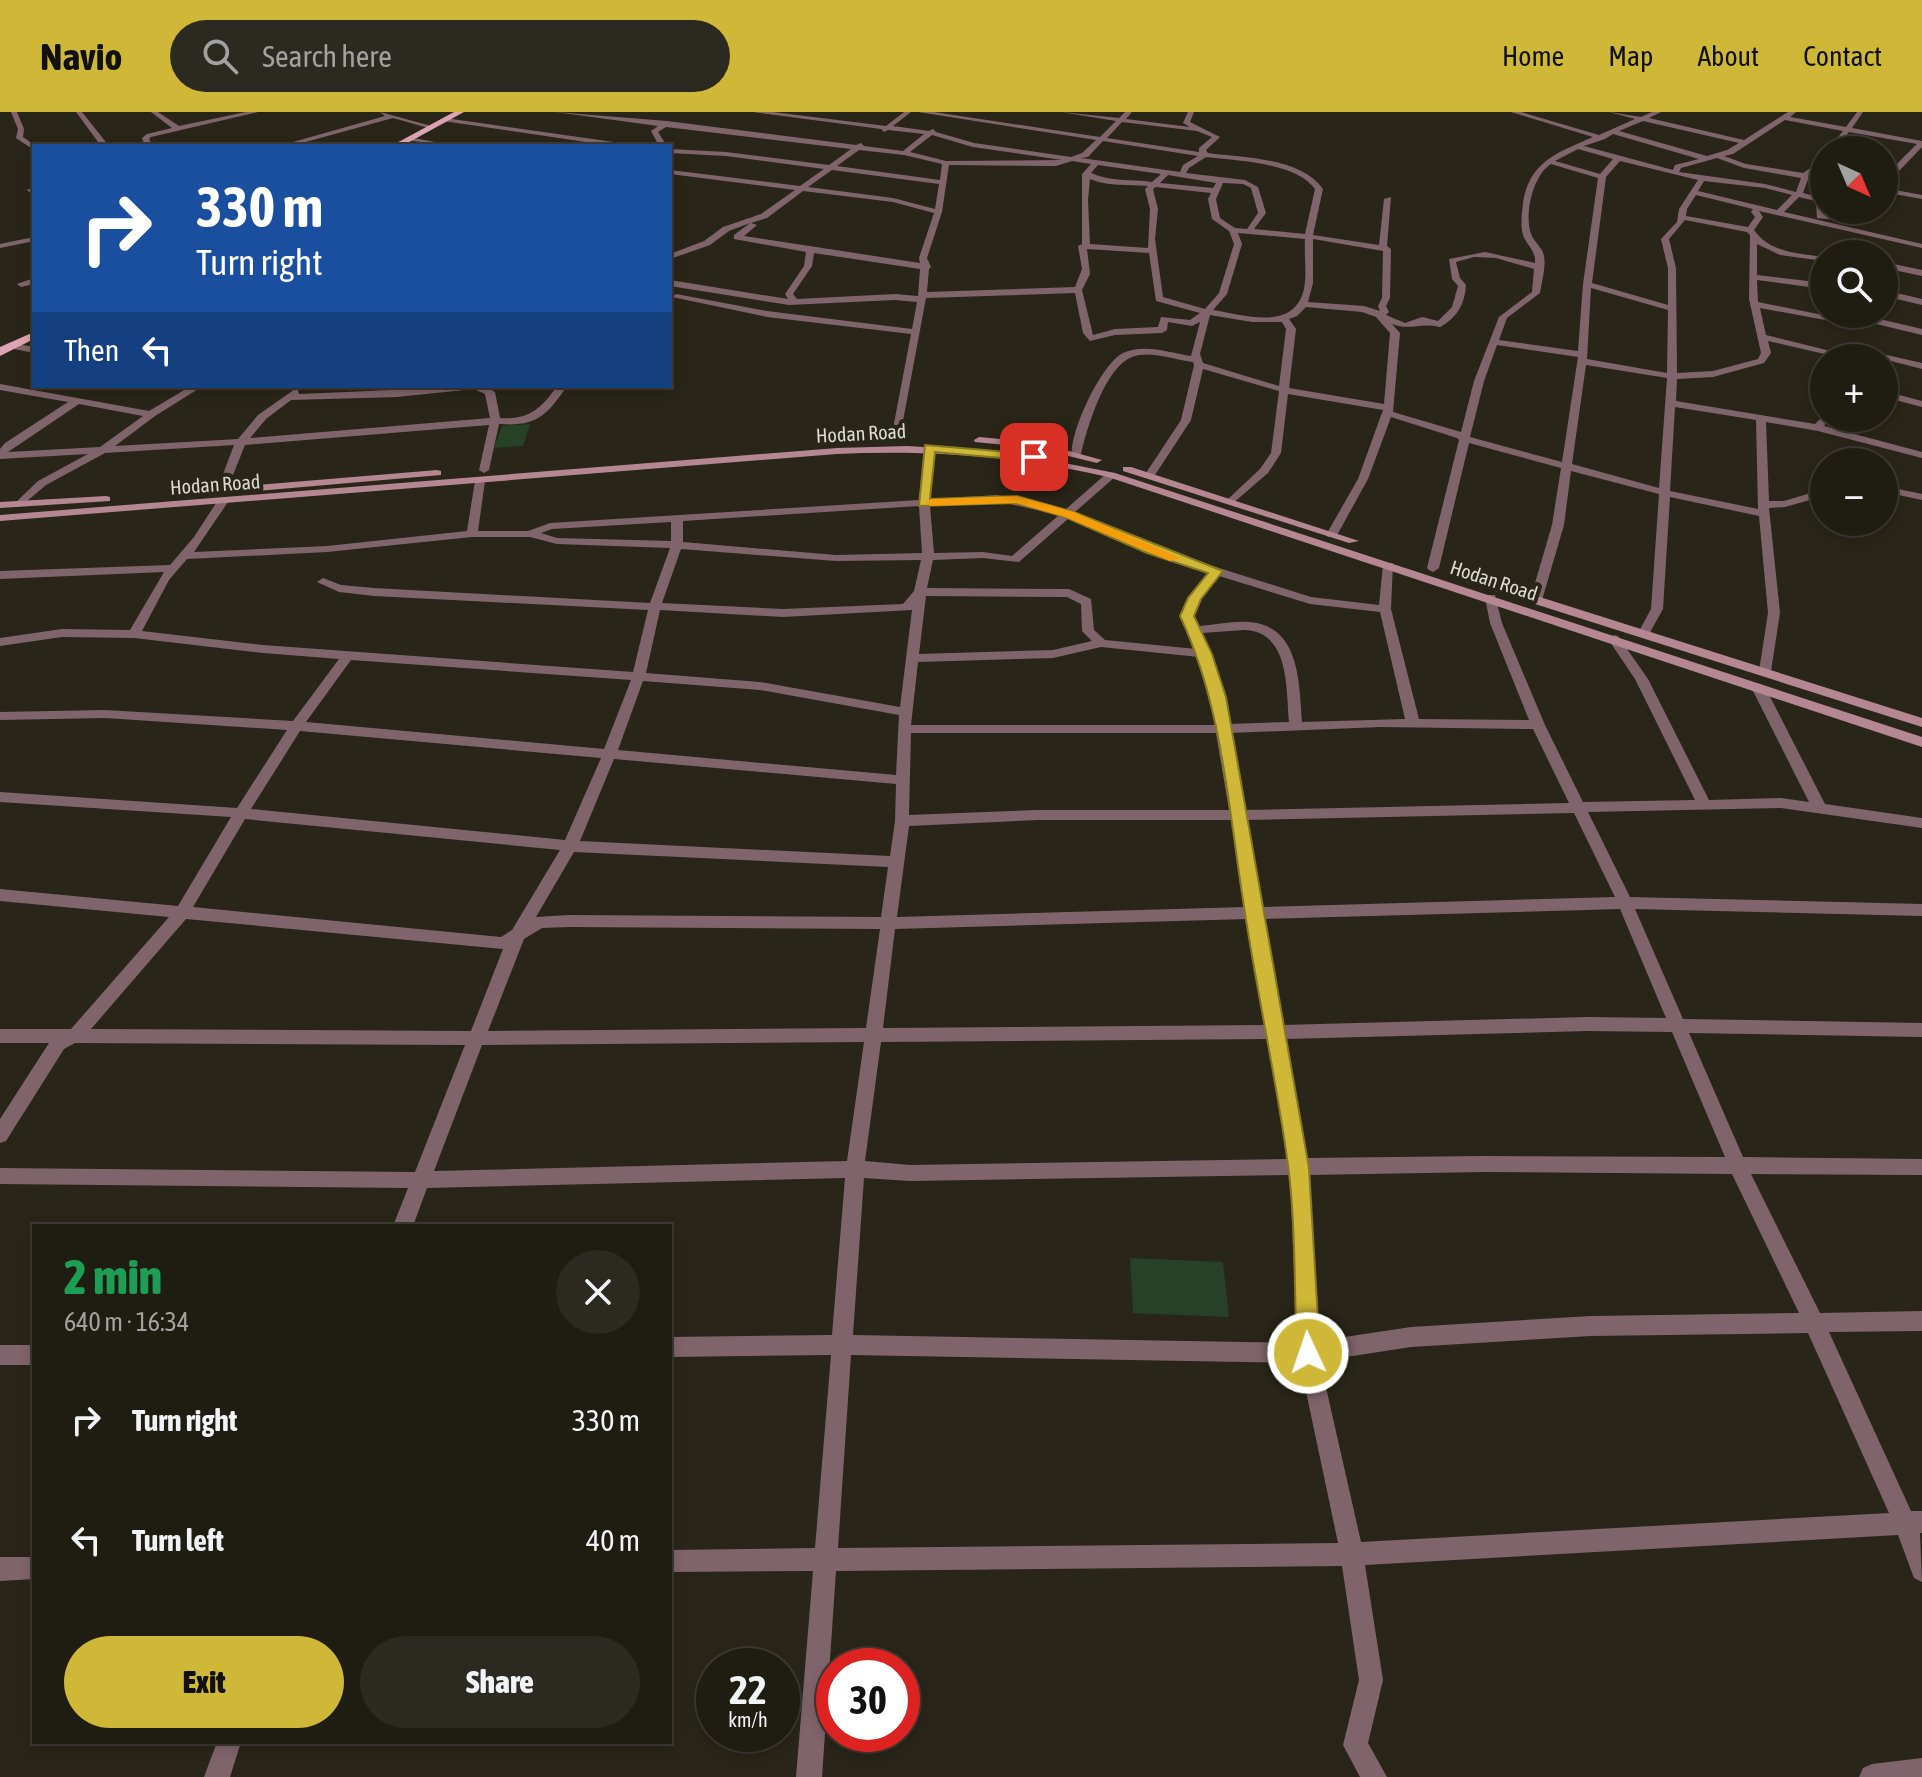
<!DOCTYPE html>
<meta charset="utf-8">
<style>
:root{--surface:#1f1c12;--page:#2c2920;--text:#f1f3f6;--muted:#a1a19f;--line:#3c3a32;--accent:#cfb837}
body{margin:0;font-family:"Asap Condensed",sans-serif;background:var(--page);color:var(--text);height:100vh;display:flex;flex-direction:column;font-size:30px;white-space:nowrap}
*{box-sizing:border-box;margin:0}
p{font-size:26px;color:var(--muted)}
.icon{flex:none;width:44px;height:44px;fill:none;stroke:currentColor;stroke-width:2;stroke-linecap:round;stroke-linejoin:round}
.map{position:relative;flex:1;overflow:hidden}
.details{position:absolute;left:32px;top:1112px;width:640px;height:520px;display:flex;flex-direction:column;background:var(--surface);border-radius:0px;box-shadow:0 4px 12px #0003,0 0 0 2px var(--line)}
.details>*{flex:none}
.banner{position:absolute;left:32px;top:32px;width:640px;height:244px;border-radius:0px;box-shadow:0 4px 12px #0003,0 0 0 2px var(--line);background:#1a4fa0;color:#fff;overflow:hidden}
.needle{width:52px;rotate:136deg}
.tools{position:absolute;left:1810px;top:24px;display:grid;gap:16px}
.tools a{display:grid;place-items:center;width:88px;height:88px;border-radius:50%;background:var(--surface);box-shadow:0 4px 12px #0003,0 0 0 2px var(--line);font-size:40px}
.speed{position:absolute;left:696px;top:1536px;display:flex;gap:16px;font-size:40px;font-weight:700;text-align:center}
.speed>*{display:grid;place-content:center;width:104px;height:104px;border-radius:50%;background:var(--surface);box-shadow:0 4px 12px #0003,0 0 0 2px var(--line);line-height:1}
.speed small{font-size:20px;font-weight:400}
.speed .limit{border:12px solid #d22;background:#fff;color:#111}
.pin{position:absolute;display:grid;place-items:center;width:68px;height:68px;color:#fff;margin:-34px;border-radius:16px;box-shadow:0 4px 12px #0006}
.me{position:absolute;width:88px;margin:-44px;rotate:357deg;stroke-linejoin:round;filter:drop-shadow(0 0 6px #0008)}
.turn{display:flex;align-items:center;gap:28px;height:168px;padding:0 32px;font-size:36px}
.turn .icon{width:104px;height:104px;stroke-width:2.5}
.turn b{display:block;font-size:56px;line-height:68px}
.then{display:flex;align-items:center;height:76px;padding:0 32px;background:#0003;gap:16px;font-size:30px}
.round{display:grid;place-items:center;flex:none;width:84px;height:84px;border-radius:42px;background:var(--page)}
.head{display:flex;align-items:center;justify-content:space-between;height:136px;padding:0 32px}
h1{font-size:48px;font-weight:800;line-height:60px;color:#1e9e55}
.button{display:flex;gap:16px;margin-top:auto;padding:16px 32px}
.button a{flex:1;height:92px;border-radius:48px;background:var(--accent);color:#111;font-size:32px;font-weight:800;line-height:92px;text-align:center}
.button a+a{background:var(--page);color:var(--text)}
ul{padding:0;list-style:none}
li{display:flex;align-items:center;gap:24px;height:120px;padding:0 32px}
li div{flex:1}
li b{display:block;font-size:30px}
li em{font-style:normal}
header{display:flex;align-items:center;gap:48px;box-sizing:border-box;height:112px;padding:0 40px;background:var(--accent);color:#111}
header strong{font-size:38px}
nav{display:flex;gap:44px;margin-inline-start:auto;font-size:28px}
.search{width:560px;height:72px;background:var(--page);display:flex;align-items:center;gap:20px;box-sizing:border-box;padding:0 28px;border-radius:44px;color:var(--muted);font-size:30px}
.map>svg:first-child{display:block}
.green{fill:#274127}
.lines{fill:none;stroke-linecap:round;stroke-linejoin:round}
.street{fill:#80646c;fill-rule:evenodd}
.secondary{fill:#b48793;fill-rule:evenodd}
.primary{fill:#dca3b2;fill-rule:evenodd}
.route{fill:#cfb837;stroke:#877824;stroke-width:2}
.slow{fill:#f59e0b}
.labels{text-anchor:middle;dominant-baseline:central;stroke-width:8;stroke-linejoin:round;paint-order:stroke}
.far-street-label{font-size:20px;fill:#dbd9d0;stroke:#292518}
</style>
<header>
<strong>Navio</strong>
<div class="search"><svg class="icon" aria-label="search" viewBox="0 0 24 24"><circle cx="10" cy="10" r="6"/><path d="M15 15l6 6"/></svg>Search here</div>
<nav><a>Home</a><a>Map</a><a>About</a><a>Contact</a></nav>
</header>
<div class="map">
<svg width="1922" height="1665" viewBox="0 0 1922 1665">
<rect width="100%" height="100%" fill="#292518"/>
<g class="green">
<path d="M530,312L523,334L494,336L502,314Z"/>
<path d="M1130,1146L1223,1150L1229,1205L1133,1201Z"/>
</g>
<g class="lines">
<g class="street">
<path d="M11,0H17L24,17L23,25L36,34L34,38L16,26L18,17Z"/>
<path d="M76,0H82L109,34H101Z"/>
<path d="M151,0H158L179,14L246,0H258L151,25L149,27L153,34H145L142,26L147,22L172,16Z"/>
<path d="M380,0L435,15L432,17L393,6L291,34H279L385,4Z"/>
<path d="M555,0L667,9L856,33L861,31L864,34L903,39L924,22L888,18L884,20L881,17L753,0H773L886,14L904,0H911L893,14L929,19L933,17L936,20L974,31L1071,45L1082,41L1096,28L918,0H934L1100,25L1116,9L1061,0L1119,6L1125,0H1132L1126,7L1190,15L1183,11L1188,0H1194L1190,10L1220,25L1206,38L1208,41C1244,46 1300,45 1323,77L1313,123L1379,133L1384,87L1391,85L1387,134L1391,137L1390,186L1386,194L1389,200L1386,203L1405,211L1422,205L1438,209L1452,195L1458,174L1452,167L1449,147L1485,140L1535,151C1536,138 1527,134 1523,123C1520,113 1522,101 1523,91C1529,49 1559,40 1593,25L1511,0H1521L1599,23L1635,7L1609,0L1641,5L1652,0H1661L1649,6L1744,28L1788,0H1796L1790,5L1846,15L1857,0H1863L1852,16L1922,29V35L1898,60L1890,77L1922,83V87L1888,81L1884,83C1884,61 1902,47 1917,32L1849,20L1836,38H1828L1843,19L1785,8L1733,42L1724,44L1746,52L1803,61L1824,47V53L1811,63L1824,65V69L1808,67L1803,81L1823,86L1824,102L1855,106L1858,110L1817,106L1816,89L1799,85L1784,100L1922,132V136L1759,99L1763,105L1754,118C1770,141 1798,141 1824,145V149L1780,143L1757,132V163L1824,171V177L1757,168L1758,190L1868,212L1863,215L1760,196L1766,223L1855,245L1842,246L1768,229L1771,241L1764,251L1713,265L1677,267L1676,289L1815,312L1824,303V306H1830L1824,314L1922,340V346L1818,319L1766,310L1769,389H1784L1824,377V384L1785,395L1769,396L1780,501L1771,559L1765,563L1759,559L1768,501L1759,404L1670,385L1663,497L1648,524L1644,525L1638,521L1651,497L1659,382L1571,359L1564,413L1542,488L1536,492L1530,488L1552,413L1561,356L1469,331L1439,456L1433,460L1429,458L1427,456L1459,328L1457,326L1391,305L1368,367L1336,425H1328L1326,423L1358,367L1383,298L1288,282L1281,341L1268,361L1232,392L1228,391V387L1260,357L1271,341L1279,279L1203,257L1191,308L1153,366H1145L1144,364L1181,308L1194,253L1193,250C1175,248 1150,238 1132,245C1105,255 1087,316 1081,342L1072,344C1069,321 1101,252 1123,241C1144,231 1171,241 1191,244L1200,210L1192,214L1168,210L1167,218L1162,221L1115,223L1090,229L1083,221L1075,181L926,186L900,325L891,327L911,222L767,205L672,185L676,182L767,199L912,217L917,190L895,188L789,193L670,174V168L788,187L785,182L804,154L806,140L734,127V123L750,111L729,119L710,133L670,147V142L704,129L723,115L761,102L795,78L670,62V58L800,74L824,57L726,44L670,41V37L726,40L829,53L851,37L666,15L658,20L667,34H659L651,19L658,14ZM1643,9L1739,31L1727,38L1707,44L1619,19ZM1122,10L1197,19L1212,25L1199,36V40L1107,26ZM1613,22L1699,47L1675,53L1673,58L1584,34L1605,27ZM932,23L973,35L1062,48L946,49L910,40ZM1103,29L1198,44L1183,53L1180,60L1081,46L1088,45ZM1578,37L1613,47L1600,62L1555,49ZM859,38L904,43L942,52L940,68L837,54ZM1206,45C1237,49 1296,50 1315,77L1305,122L1254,117L1266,101L1258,75L1245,68L1186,61L1189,56ZM1717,46L1744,56L1801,66L1796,80L1765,72L1679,60L1681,56ZM1072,49L1091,52L1082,62V132L1078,134L1082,157L1075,175L927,180L929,157L931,155L927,146L942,100L949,53L1056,54ZM1620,49L1698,68L1679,97L1677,110L1661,127L1668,156V193L1592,171L1606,65ZM1551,52L1598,66L1583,172L1578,239L1499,228L1507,206L1540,181C1542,169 1546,155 1544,144C1543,136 1534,130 1531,122C1524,102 1533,63 1551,52ZM1098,53L1161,62L1152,70C1131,67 1110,70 1091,61ZM832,58L939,72L935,97L893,86L808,75ZM1168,63L1216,71L1213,76L1160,71ZM1090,67C1109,75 1128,72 1148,74L1145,77L1150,97L1148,136L1090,132L1088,88ZM1704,69L1765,76L1792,83L1777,98L1698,79ZM1223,71L1243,72L1251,76L1258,101L1247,117L1235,116L1220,106L1216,87ZM1156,75L1211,81L1208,87L1212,107L1229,119L1234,132L1219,181L1205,197L1163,185L1155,127L1158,97L1153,77ZM803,79L893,90L934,101L919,146L920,151L744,124L757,113L751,111L767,106ZM1696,83L1753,97L1751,100L1755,105L1748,115L1686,104L1687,97ZM1685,108L1747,120L1750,123L1749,187L1761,241L1758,247L1713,259L1677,261L1676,156L1669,127ZM1238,121L1305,127C1304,143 1307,161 1304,177C1294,220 1245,203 1213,198L1227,182L1242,132ZM1313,127L1383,139L1382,186L1378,194L1380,199L1364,194L1308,190L1313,171ZM1087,137L1149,141L1156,189L1200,201L1190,208L1161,205L1158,215L1115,217L1093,223L1082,178L1090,162ZM814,141L920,157L918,184L895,182L797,187L793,182L812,154ZM1474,145L1496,146L1534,157L1532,180L1499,205L1474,269L1461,320L1393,300L1400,221L1392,212C1410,219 1419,210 1440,215C1457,206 1465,192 1466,173L1460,166L1456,150ZM1591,176L1668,198L1667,261L1587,247ZM1306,195L1362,200L1376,205L1390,221L1384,292L1289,276L1296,217L1289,207L1297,204ZM1210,203L1252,210H1282L1286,217L1279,274L1203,251L1200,242ZM1497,233L1578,245L1562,350L1470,325L1484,269ZM1586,253L1667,266L1659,376L1572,352ZM1675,295L1756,308L1758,397L1670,379Z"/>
<path d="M445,6L628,32L632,34H613L443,9Z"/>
<path d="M408,25L446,32L450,34L406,28Z"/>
<path d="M31,76L34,77V84L27,78Z"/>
<path d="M34,125V129L0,136V132Z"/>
<path d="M1884,150L1922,158V164L1884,156Z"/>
<path d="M34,166V172L21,175L17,172Z"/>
<path d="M1884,178L1922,187V193L1884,184Z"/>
<path d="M1871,205L1922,217V223L1868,210L1867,208Z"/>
<path d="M12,231L34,235V241L9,236V232Z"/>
<path d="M1856,236L1922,251V257L1856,240Z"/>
<path d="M0,272L149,299L191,274H203L155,304L115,334L238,327L258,303L295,277L298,278L299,282L484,274L495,280L500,306C529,308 541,297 557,274H567C547,303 537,315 499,312L489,358L484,361L479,358L489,313L245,333L227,378L222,381L217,378L234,333L105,341L46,373L20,395L14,392L38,369L88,342L0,347V337L5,331L68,290L0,278ZM474,277L485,282L490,306L250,326L266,307L291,288L397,285ZM79,292L143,304L100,335L8,340Z"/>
<path d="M1884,279L1922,289V295L1884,285Z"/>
<path d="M929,333L934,336L930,387L997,383L1065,398L1107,361H1115V365L1075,400L1156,436L1311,485L1379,493L1383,453L1385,451H1393L1391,497L1419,607L1529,608L1490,511L1485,486L1487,483H1495L1502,511L1545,613L1583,690L1695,688L1635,567L1608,527L1614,523L1618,524L1648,567L1709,688L1781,686L1809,690L1751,575L1758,571L1765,575L1825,692L1922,706V716L1781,696L1588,700L1630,785L1922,792V804L1635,797L1683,907L1922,911V925L1689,921L1743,1045L1922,1047V1063L1751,1062L1820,1201L1922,1199V1219L1829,1220L1911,1399H1922V1421H1920L1922,1470L1914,1466L1898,1423L1365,1453L1383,1568L1368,1631L1387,1665H1360L1343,1633L1359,1568L1342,1454L836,1459L822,1665H796L813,1459L670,1460V1438L815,1436L831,1243L670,1245V1225L832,1223L845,1066L427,1076L413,1114H393L408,1076L0,1072V1056L415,1060L465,933L75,931L64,937L6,1029L0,1031V1007L49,931H0V917H71L169,805L0,789V777L178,794L231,705L0,690V680L237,696L287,618L105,606L0,608V600L105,598L293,609L339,547L263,541L134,526L62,525L0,534V526L62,517L130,518L164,460L0,467V459L170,453L194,425L218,388L222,387L228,390L194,440L327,434L467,419L475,369L480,366L485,369L478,419H528L550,411L919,388L924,336ZM997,389L1059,403L1012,444L983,440L934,441L930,394ZM919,394L922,441L836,443L683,430V409ZM1069,406L1148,440L1209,460L1189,486L1181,504L1196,537L1105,528L1094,518L1091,487L1069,477L927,476L933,448L983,446L1019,450ZM671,410V429L557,426L541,421L552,417ZM472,425H530L557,432L670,436L650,491L374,476L341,473L323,466L317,470L339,480L374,484L648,498L633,560L263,533L142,519L169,468L187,447L327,440ZM681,437L836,449L921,448L914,479L903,492L783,497L662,491ZM1219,464L1310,492L1380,500L1405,607L1302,610C1299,570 1300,514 1249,510C1232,509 1215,513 1198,514L1193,504L1201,487ZM926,484L1067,485L1081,492L1082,519L1092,529L1053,538L919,542ZM660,498L783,505L912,498L900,595L760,570L646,561ZM1244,518C1290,519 1286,577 1289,610L1228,612L1221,573L1202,521ZM1101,535L1199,545L1208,573L1215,613H911L918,550L1053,546ZM351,548L631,568L604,637L306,610ZM643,569L760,578L899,603L896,663L618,638ZM1381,615L1533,617L1569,691L1243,698L1230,621ZM300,619L601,646L565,728L251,697ZM911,621H1216L1229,698H1037L909,703ZM614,647L896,672L895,709L890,744L580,729ZM1574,701L1615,785L1261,795L1245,708ZM245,707L560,738L512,818L501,825L193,795ZM1037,708H1231L1245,795L897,805L909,714ZM574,740L888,755L881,805L569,803L536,805ZM1620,797L1666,906L1588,905L1282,913L1263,807ZM186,807L503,837L471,919L91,917ZM1248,807L1265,913L883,916L895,817ZM569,815L880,817L866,916L488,919L524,827L542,816ZM1588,919L1672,920L1725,1045L1483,1044L1307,1046L1285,927ZM1268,927L1288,1047L910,1053L865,1049L881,930ZM864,930L847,1049L434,1059L482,933ZM1483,1060L1732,1062L1799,1201L1591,1204L1411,1215L1318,1229L1309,1063ZM1290,1063L1297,1231L853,1223L864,1066L910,1069ZM1808,1221L1889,1401L1361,1430L1320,1249L1411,1235L1591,1224ZM851,1243L1300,1251L1338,1431L838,1436Z"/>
<path d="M1884,374L1922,382V388L1884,380Z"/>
<rect x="0" y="1233" width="34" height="20"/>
<path d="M0,1445H34V1467L0,1469Z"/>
<path d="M217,1630H241L230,1665H204Z"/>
<path d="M1922,1646V1665H1859L1863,1656L1872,1652Z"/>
</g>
<g class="secondary">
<path d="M979,325L1036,330L1102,348L1097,351L1036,336L975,330L974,328Z"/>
<path d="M907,334L1009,340L1115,361L1922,625V635L1108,365C1018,344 929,338 837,342L0,409V403L837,336Z"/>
<path d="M1123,355H1131L1359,429L1349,431L1123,359Z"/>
<path d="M437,358L441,359V363L257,379L252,376L257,373Z"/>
<path d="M106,384L110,385V389L0,396V390Z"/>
<path d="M1470,463L1922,606V615L1466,470V464Z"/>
</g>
<g class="primary">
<path d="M454,0H464L402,34H391Z"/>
<path d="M34,220V227L0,244V235Z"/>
</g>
</g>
<path class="route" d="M925,333L1034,342L1040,345L1034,349L935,340L930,387L1017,384L1074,400L1223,459L1201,487L1194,504L1212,542L1226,585L1309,1056L1320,1241L1317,1249L1308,1253L1300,1249L1297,1241C1294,1179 1296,1114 1288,1053C1276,964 1256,877 1243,788C1228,692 1222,593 1180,504L1188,486L1208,461L1147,441L1065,405L1016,391L919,394Z"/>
<path class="slow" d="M1017,384L1074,400L1181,446L1170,449L1065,405L1016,391L931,394L925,391L931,387Z"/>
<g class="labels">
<g class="far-street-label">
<text transform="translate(861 321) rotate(-3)">Hodan Road</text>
<text transform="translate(215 372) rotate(-4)">Hodan Road</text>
<text transform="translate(1494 468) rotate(18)">Hodan Road</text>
</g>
</g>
</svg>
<div class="tools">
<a><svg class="needle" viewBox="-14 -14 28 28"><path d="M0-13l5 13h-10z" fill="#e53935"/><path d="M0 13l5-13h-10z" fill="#a1a19f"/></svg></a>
<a><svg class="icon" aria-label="search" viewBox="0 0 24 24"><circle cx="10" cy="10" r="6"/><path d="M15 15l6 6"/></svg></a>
<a>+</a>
<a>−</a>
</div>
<div class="speed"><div>22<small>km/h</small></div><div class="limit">30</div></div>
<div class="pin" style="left:1034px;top:345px;background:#d93025"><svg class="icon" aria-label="arrive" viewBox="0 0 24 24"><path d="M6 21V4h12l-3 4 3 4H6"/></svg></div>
<svg class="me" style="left:1308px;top:1241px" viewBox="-20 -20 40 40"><circle r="17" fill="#cfb837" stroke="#fff" stroke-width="3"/><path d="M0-11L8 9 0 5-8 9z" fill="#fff"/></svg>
<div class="banner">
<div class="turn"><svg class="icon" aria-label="right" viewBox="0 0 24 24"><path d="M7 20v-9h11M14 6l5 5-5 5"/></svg><div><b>330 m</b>Turn right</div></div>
<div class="then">Then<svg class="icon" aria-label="left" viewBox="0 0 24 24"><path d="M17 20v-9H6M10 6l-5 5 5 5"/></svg></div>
</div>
<section class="details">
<div class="head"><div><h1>2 min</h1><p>640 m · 16:34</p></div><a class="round"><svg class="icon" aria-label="close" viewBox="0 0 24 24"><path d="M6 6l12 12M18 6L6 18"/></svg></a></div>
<ul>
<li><svg class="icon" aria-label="right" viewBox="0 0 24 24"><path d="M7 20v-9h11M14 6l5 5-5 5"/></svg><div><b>Turn right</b></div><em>330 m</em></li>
<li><svg class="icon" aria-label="left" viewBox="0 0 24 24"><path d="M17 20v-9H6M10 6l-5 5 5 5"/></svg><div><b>Turn left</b></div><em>40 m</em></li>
</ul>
<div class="button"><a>Exit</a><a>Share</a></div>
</section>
</div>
